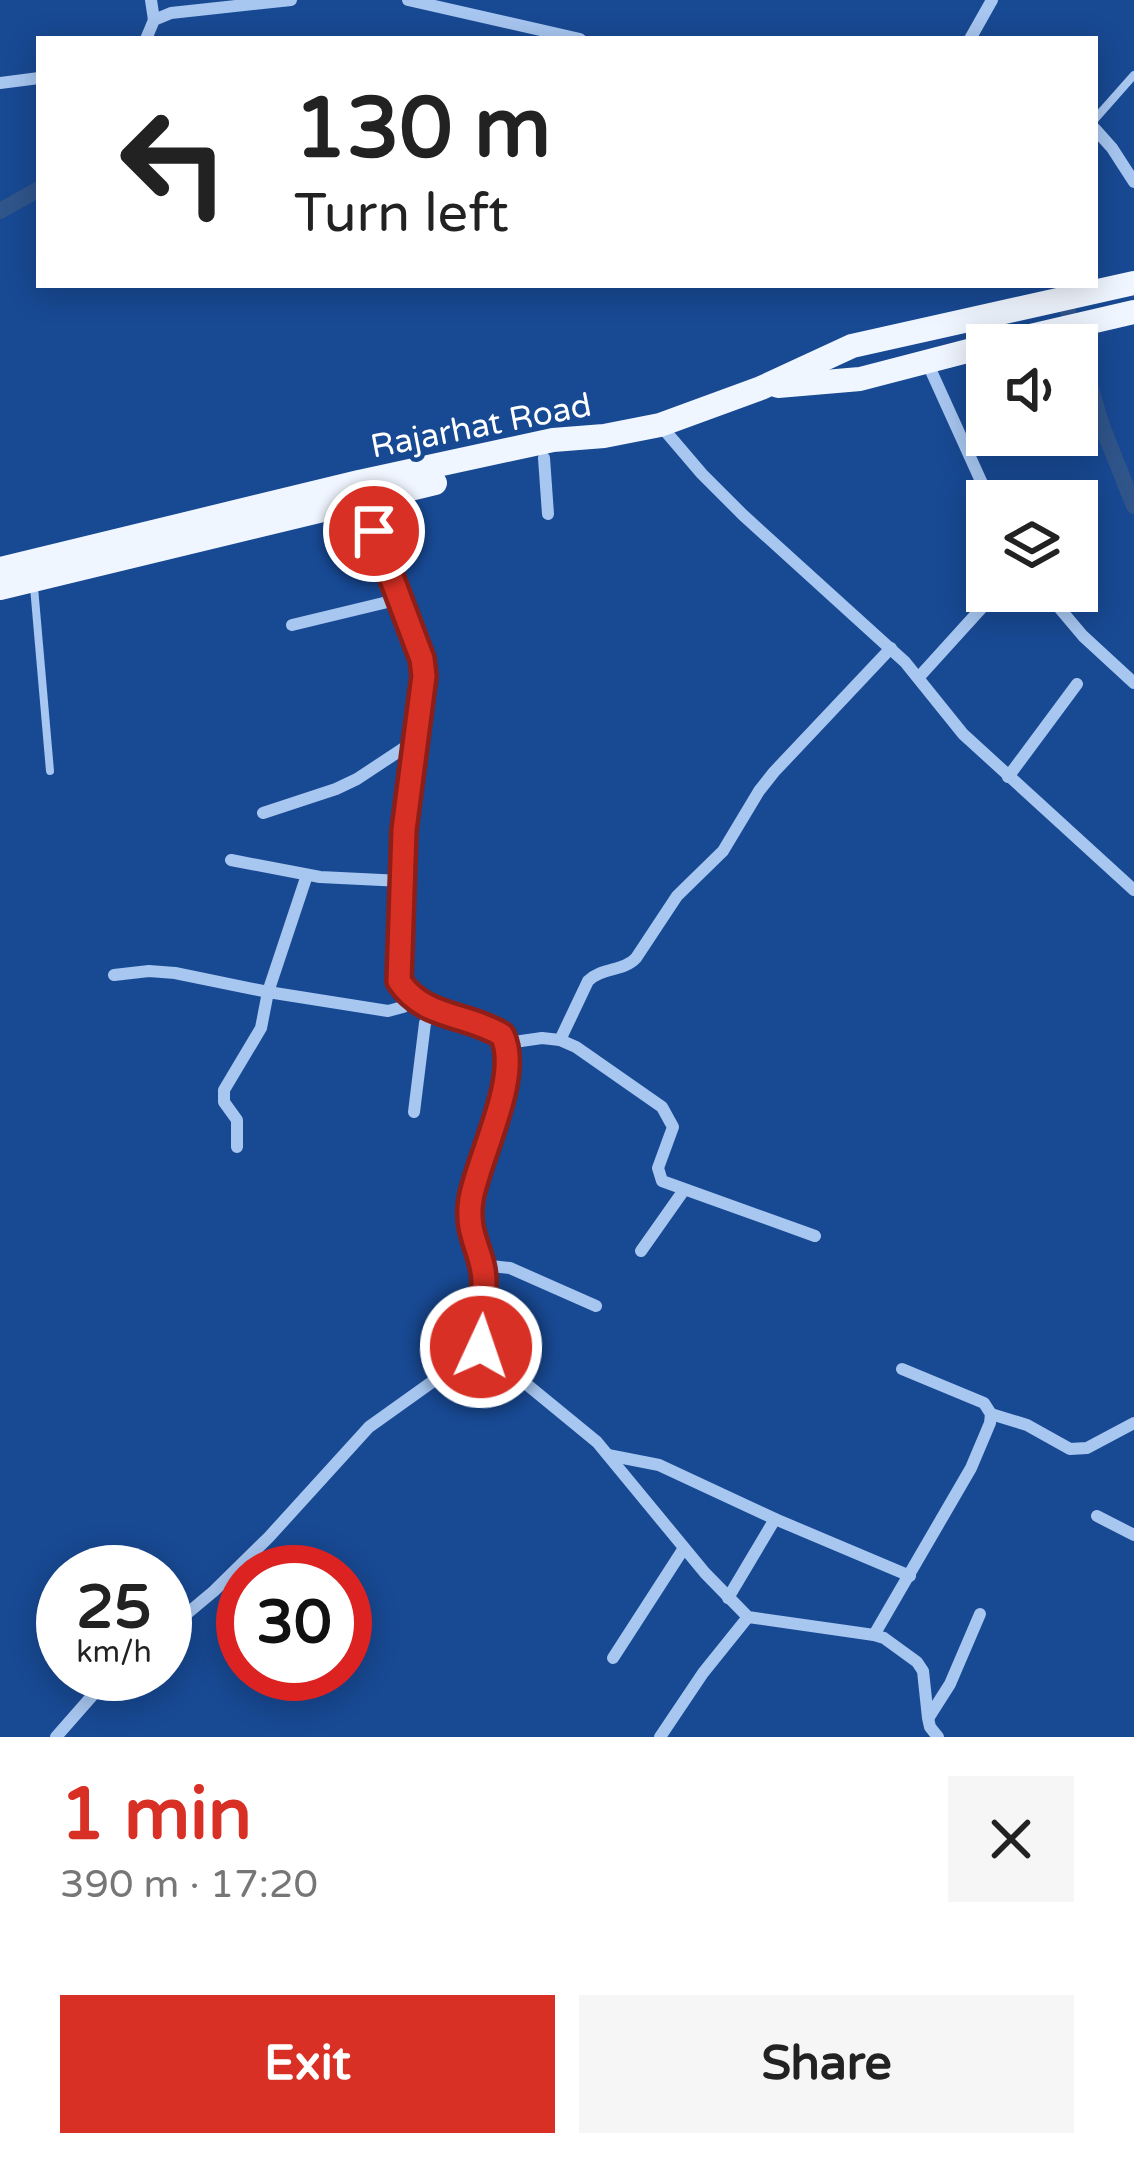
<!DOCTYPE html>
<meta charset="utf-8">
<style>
:root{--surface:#fff;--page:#f6f6f6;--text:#222;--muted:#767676;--accent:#d93025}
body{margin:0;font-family:"Varela Round",sans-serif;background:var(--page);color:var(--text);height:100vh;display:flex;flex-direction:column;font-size:45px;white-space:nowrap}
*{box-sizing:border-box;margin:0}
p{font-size:39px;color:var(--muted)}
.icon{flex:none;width:66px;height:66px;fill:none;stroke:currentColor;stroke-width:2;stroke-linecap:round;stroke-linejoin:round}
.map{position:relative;height:1737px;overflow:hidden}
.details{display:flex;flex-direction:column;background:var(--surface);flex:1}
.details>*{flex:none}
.banner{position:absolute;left:36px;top:36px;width:1062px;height:252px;border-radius:0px;box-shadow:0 6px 30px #0003;background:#fff;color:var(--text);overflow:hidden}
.tools{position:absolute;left:966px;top:324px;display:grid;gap:24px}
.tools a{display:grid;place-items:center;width:132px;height:132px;border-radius:0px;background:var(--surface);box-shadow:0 6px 30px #0003;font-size:60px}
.speed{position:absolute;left:36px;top:1545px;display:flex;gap:24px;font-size:60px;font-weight:700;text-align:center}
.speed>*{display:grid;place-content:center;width:156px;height:156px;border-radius:50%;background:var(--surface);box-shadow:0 6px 30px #0003;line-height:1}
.speed small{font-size:30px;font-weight:400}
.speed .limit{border:18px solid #d22;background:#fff;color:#111}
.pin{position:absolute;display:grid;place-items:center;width:102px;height:102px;color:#fff;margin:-51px;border:6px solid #fff;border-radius:50%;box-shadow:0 3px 12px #0007}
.me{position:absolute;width:132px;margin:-66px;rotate:3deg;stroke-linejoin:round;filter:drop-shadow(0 0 9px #0008)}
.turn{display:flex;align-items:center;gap:42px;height:252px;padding:0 60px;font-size:54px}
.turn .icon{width:156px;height:156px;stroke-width:2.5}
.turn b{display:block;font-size:84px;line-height:102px}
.round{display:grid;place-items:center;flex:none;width:126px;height:126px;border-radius:0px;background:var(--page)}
.head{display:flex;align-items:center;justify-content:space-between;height:204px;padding:0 60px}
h1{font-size:72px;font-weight:800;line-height:90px;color:var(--accent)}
.button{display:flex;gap:24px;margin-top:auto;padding:24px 60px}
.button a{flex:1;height:138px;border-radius:0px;background:var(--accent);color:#fff;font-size:48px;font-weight:800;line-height:138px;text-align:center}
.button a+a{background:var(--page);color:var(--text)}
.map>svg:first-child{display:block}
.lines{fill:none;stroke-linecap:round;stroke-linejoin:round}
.canal{stroke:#30558b;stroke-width:16}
.service{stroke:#a7c6f0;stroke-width:8}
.minor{stroke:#a7c6f0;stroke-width:12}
.primary{stroke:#f0f6ff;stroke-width:24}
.route-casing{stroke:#8d1f18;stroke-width:30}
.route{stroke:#d93025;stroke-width:21}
.labels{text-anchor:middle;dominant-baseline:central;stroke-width:9;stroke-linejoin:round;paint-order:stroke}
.street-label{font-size:33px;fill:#fff;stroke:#184993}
</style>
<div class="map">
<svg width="1134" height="1737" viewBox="0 0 1134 1737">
<rect width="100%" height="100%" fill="#184993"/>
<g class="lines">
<g class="canal">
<path d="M0,211L39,189"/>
<path d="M1060,285L1102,426L1134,506"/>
</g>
<g class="service">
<path d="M1095,119L1134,75"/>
<path d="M34,587L50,771"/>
</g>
<g class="minor">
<path d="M151,0L154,20"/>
<path d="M408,0L580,39"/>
<path d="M146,39L154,20L171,13L291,0"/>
<path d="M970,39L992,0"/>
<path d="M0,83L39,78"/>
<path d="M1095,129L1112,148L1134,182"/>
<path d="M927,362L990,501"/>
<path d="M661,426L702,474L743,515L905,662L963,734L1134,890"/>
<path d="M544,458L548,514"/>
<path d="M364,499L423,668L404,831L399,981C422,1018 468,1014 503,1035C522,1075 479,1157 471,1199C464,1236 484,1253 484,1282C484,1306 474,1324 481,1347L597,1442L705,1573L748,1617L874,1635L884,1638L917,1662L923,1671L928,1718L930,1727L938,1737"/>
<path d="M1045,591L1083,636L1134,683"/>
<path d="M292,625L400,599"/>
<path d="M919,677L997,591"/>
<path d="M1008,777L1077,684"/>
<path d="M263,813L336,789L357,779L416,740"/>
<path d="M231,860L320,877L402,881"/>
<path d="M114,975L149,971L175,973L268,992L388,1011L403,1007L413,1000"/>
<path d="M560,1040L588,981C602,967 623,972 636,958L677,896L723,851L759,791L774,772L891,648"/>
<path d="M507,1043L542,1038L560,1040L576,1047L662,1107L673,1127L658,1168L662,1181L815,1236"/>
<path d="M414,1112L425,1023L433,1010"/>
<path d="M237,1147V1120L224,1102V1090L261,1028L268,992L307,875"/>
<path d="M641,1251L684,1190"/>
<path d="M481,1265L510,1268L596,1306"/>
<path d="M991,1414L1027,1425L1070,1449L1087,1448L1134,1423"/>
<path d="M608,1455L659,1465L775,1519L910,1576"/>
<path d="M1097,1516L1134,1535"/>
<path d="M728,1598L775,1519"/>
<path d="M165,1632L214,1591L269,1537L369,1427L481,1347"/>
<path d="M874,1635L971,1468L990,1423L991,1414L984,1403L902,1369"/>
<path d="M613,1658L684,1548"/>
<path d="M929,1717L950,1684L980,1614"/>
<path d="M56,1737L99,1688L116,1674"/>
<path d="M660,1737L703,1673L748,1617"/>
</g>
<g class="primary">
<path d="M992,345L1134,312"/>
<path d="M778,386L860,379L987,346"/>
<path d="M0,569L359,482L553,440L604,436L660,425L761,388L852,346L1134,283"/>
<path d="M0,588L435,483"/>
</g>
</g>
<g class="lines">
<g class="route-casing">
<path id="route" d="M374,531L422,659L424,676L404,830L399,981C424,1019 466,1013 502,1035C522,1076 479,1155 471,1199C465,1236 484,1252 484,1282C484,1306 474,1324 481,1347"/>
</g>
<use href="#route" class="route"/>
</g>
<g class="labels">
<g class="street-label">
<text transform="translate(481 426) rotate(-11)">Rajarhat Road</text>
</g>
</g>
</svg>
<div class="tools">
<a><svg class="icon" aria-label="sound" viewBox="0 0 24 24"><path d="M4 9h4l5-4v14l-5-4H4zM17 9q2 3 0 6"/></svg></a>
<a><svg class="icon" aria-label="layers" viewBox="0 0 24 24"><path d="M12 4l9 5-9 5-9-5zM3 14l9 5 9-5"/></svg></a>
</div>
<div class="speed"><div>25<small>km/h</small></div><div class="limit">30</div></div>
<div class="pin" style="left:374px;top:531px;background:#d93025"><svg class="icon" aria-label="arrive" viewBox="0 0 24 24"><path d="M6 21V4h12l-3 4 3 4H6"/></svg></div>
<svg class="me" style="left:481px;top:1347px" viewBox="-20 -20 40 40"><circle r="17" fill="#d93025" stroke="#fff" stroke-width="3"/><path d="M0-11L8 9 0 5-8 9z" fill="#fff"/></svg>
<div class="banner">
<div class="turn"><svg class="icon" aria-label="left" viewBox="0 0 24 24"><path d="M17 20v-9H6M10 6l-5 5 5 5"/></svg><div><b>130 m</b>Turn left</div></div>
</div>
</div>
<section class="details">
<div class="head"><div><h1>1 min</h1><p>390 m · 17:20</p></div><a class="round"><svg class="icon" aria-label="close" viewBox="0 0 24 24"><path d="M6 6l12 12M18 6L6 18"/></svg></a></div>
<div class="button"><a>Exit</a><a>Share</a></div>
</section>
